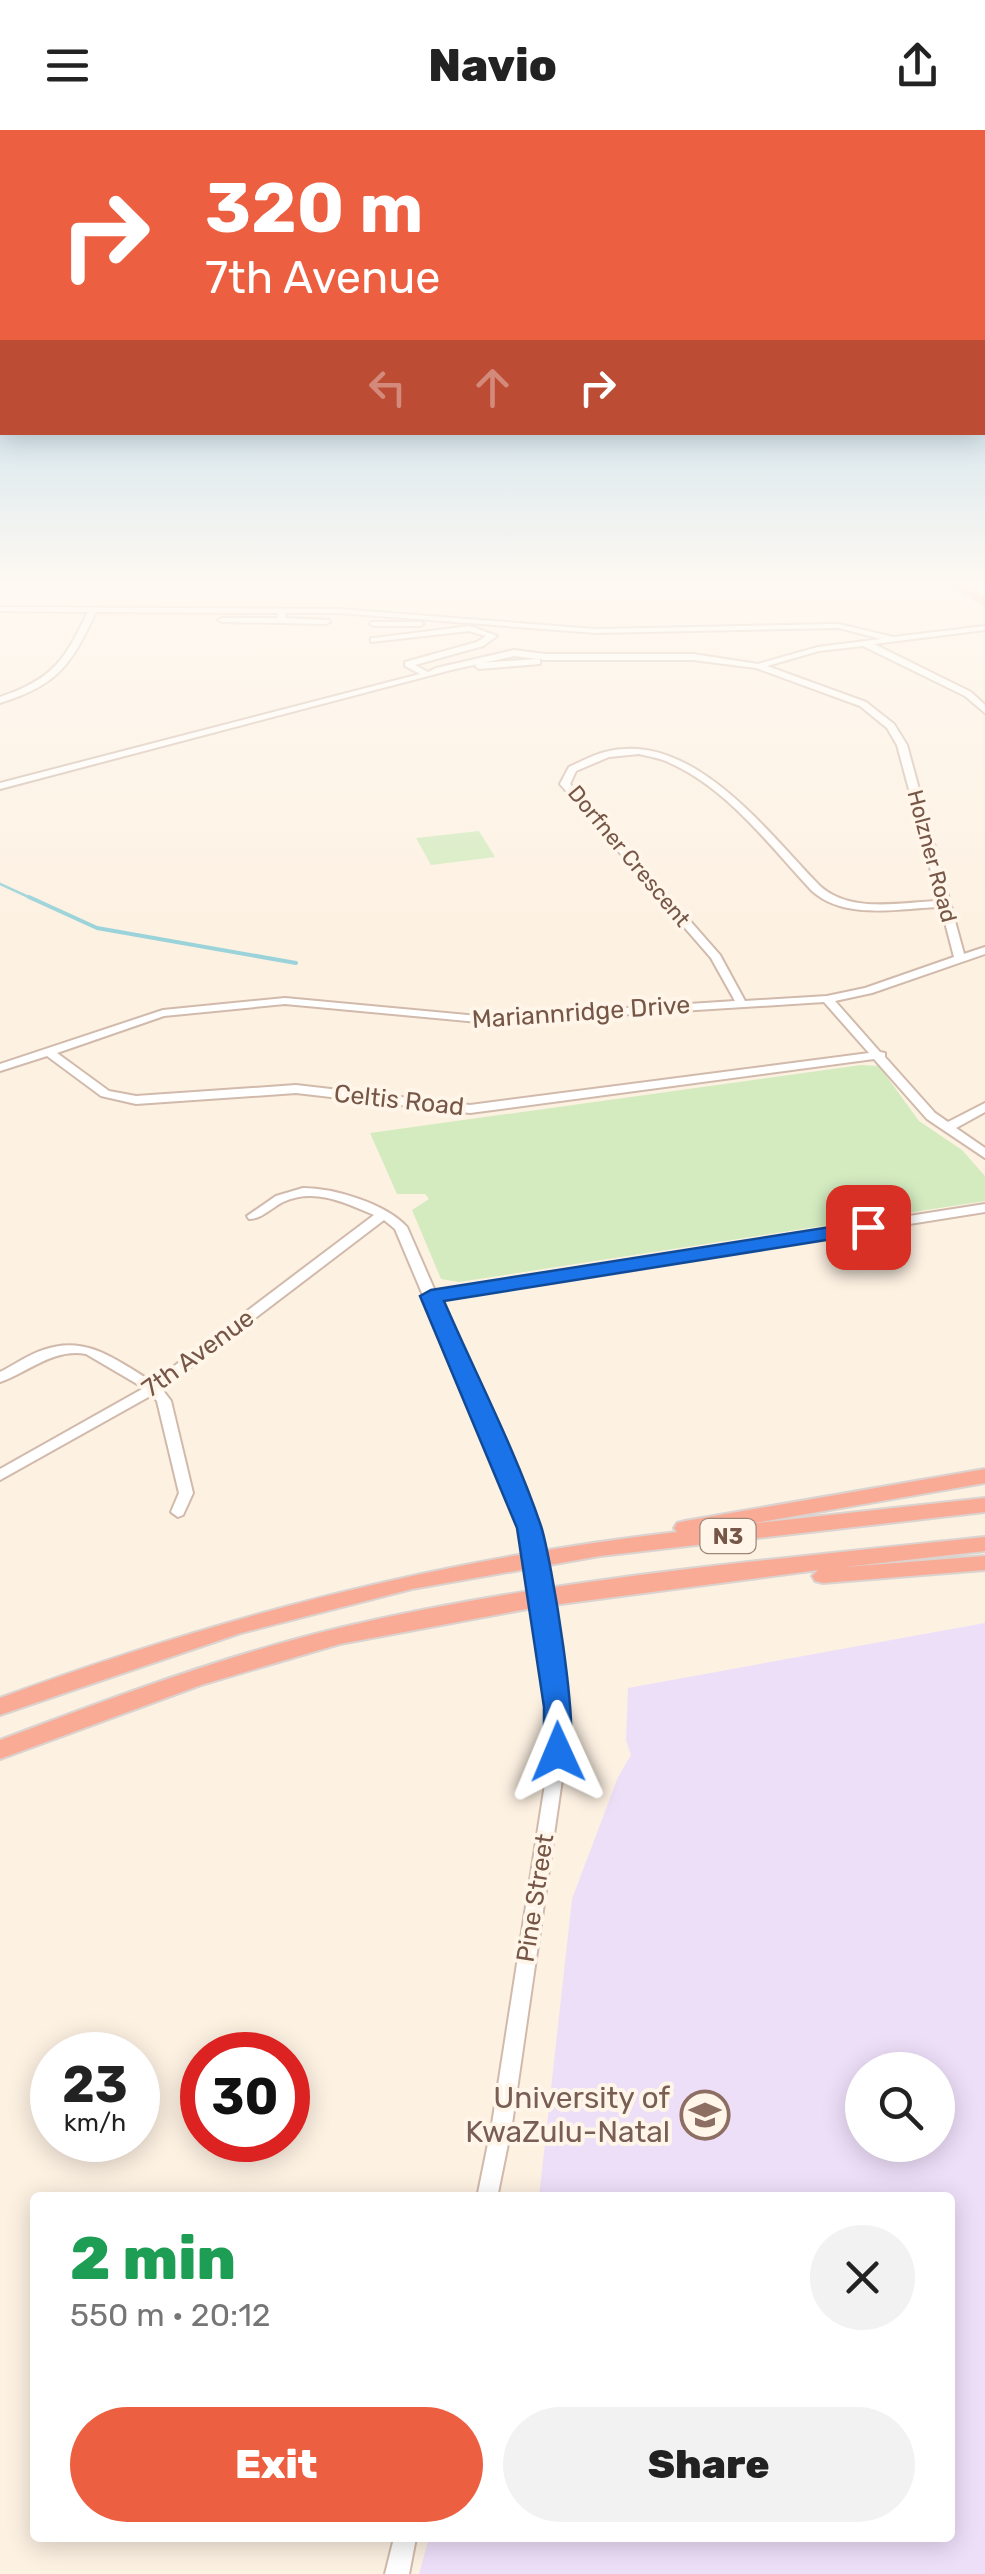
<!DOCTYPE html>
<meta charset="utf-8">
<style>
:root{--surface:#fff;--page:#f2f2f2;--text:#222;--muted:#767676;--accent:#ed5f41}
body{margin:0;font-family:Rubik,sans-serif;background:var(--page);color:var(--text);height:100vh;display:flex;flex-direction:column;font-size:38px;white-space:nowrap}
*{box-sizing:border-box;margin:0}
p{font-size:32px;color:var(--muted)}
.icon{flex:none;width:55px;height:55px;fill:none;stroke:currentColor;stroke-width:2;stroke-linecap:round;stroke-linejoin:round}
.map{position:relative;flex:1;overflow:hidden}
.side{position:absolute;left:30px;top:2062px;width:925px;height:350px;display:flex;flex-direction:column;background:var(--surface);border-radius:10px;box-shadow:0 5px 25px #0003}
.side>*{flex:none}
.top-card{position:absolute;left:0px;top:0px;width:985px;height:305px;box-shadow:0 5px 25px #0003;background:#ed5f41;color:#fff;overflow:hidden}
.tools{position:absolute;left:845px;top:1922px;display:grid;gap:20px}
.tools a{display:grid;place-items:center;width:110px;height:110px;border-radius:50%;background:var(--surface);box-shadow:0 5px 25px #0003;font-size:50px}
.speed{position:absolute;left:30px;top:1902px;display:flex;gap:20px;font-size:50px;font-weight:700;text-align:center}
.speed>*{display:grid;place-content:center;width:130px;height:130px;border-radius:50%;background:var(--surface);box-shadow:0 5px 25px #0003;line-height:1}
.speed small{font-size:25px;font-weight:400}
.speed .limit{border:15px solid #d22;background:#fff;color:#111}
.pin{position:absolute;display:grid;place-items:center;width:85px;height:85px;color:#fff;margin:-42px;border-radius:20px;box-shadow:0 5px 15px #0006}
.me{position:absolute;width:110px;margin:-55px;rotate:359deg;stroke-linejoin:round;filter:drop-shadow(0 0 8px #0008)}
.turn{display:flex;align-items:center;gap:35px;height:210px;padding:0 40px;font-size:45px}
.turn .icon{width:130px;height:130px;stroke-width:2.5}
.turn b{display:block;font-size:70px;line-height:85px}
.lanes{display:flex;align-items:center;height:95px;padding:0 40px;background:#0003;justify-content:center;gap:50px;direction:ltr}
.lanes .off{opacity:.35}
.round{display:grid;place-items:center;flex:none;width:105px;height:105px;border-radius:52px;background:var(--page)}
.overview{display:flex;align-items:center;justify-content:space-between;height:170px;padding:0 40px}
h1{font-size:60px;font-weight:800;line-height:75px;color:#1e9e55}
.button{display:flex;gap:20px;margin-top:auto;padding:20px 40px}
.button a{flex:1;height:115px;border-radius:60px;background:var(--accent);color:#fff;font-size:40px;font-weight:800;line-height:115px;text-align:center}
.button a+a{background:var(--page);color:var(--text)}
header{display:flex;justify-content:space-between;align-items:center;height:130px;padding:0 40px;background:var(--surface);font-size:45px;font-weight:800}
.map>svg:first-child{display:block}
.education{fill:#eedff9;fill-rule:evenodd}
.green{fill:#d4ebc0}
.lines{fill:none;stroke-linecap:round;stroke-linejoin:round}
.stream-far1{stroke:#9bd3da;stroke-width:2.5}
.stream{stroke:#9bd3da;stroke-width:4}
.minor-casing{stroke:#d1baab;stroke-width:4}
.highway-casing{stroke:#dbd3cf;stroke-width:4}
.minor{fill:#fff;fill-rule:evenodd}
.highway{fill:#faab96;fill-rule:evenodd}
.minor-bridge-casing{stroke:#d1baab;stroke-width:19;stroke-linecap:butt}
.minor-bridge{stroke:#fff;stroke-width:15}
.route{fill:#1a73e8;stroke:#114b97;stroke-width:2.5}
.labels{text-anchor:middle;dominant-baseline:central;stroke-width:8;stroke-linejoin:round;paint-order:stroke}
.far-street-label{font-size:22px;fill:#765647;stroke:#fff5e9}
.shield{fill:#fff5e9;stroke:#9f8678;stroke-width:2.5}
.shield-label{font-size:22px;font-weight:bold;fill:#765647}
.street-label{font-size:25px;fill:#765647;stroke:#fff5e9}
.near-education-label{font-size:30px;fill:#785e54;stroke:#fff5e9;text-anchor:end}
</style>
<header><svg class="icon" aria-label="menu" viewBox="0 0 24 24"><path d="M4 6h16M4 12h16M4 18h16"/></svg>Navio<svg class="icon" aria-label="share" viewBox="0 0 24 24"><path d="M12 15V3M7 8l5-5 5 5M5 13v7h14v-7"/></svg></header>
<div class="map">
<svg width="985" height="2444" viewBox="0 0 985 2444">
<rect width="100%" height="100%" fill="#fdf1e2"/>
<path class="education" d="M985,1493V2444H419L429,2408H950V2068L539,2067L572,1769L618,1647L631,1625L626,1610L628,1558ZM862,1940H938V2015H862Z"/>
<g class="green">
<path d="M479,701L495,727L431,735L416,708Z"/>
<path d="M861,935L879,936L919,991L962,1020L985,1046V1071L459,1152L441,1149L412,1080L429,1069L425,1064H397L370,1003Z"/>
</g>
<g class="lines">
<path class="stream-far1" d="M0,754L35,770"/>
<path class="stream" d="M29,767L97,798L296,833"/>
<g class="minor-casing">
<g id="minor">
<path d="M0,477L339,479L596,499L839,494L893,507L985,496V500L874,514L971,562L985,575V583L965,566L863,516L819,521L767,536L866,572L894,594L907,615L964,824L985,817V824L872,863L835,871L880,922L885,923V927L935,983L948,992L985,973V982L956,998L985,1018V1028L927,989L874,929L470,983L296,963L136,974L101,966L47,926L0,941V934L163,880L285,868L489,887L735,871L711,828L560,654L569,637C580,632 593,625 605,622C692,599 767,702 820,756C851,784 901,772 939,771L897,615L887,598L860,576L756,538L693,530H545L514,526L451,540L0,659V653L420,544L405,536V532L477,512L486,506L469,501L371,512V508H374L470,496L497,506L483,516L415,535L428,542L436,538L514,520L545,524H693L758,534L818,517L881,509L839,498L596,503L339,483H286L285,488L329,490L330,492L326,494L222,492L218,490L222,488H277L278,483L96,482C71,535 58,555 0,573V567C53,549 64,531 88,482L0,481ZM639,624C650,627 661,628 670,633C728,659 770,716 812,761C846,791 900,778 941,777L954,827L865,858L827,866L745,871L720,825L570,654L576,641L609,627ZM824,872L869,923L470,975L296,955L136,966L109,961L57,923L164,886L285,874L489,893Z"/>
<path d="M371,492H420L424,494L420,496H374L370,494Z"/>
<path d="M537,529L540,530V534L479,539L475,536L479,533Z"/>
<path d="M303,1058C335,1058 386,1074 407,1097L435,1161L985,1074V1082L438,1169L537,1398L534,1401L529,1403L521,1398L395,1099L384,1090L162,1259L171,1271L193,1363L183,1385L178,1387L171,1382L179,1363L157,1271L152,1265L0,1350V1339L144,1258L86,1224C53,1218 29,1242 0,1252V1242C14,1235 28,1225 43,1220C87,1204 117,1231 153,1252L374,1085C346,1073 314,1057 283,1072C271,1078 262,1089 249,1089L247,1086L276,1066Z"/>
<path d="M547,1506L553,1507L555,1511L566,1577V1622L512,1994L497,2068H477L492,1994L550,1622V1577L539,1511L541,1507Z"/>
<path d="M394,2408H416L409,2444H385Z"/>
</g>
</g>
<g class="highway-casing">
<g id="highway">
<path d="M944,452H958L985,468V476Z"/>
<path d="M985,1339V1353L749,1394L985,1368V1382L600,1426L412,1459L241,1503L0,1585V1568C222,1486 441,1429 677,1402L674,1398L677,1393L685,1391Z"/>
<path d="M985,1407V1421L845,1437L985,1426V1440L823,1453L815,1451L812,1446L818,1440L538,1477L340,1514L201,1555L0,1629V1610C111,1568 223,1526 339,1498C550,1448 770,1430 985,1407Z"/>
</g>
</g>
<use href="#minor" class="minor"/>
<use href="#highway" class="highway"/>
<g class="minor-bridge-casing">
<path id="minor-bridge" d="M529,1398L547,1511"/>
</g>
<use href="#minor-bridge" class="minor-bridge"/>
</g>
<linearGradient id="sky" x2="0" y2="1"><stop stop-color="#94c7e8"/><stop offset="0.57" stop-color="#fef9f2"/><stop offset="1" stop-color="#fef9f2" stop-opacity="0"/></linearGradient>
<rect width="985" height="794" fill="url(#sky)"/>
<path class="route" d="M868,1091L879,1097L876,1102L444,1171C476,1245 515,1319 541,1396C551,1427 581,1606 568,1629H548L544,1622V1577L517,1398L420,1166L431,1160Z"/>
<defs>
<g id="university-ring" transform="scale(2.5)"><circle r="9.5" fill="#fff5e9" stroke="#8d6e63" stroke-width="1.5"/><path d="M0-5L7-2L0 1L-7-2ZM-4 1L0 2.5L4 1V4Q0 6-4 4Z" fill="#8d6e63"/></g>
</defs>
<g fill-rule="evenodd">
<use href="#university-ring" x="705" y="1985"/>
</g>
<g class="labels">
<g class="far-street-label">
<text transform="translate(629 726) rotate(50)">Dorfner Crescent</text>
<text transform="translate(932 726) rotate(75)">Holzner Road</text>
</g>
<rect class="shield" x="700.5" y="1389" width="55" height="34" rx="8"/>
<g class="shield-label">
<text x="728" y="1406">N3</text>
</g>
<g class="street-label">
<text transform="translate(581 882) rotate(-4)">Mariannridge Drive</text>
<text transform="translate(399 970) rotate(6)">Celtis Road</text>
<text transform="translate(198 1223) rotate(-36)">7th Avenue</text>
<text transform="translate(535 1768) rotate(-81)">Pine Street</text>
</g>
<g class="near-education-label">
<text x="670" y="1968">University of<tspan x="670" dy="34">KwaZulu-Natal</tspan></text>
</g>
</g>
</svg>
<div class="tools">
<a><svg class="icon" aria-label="search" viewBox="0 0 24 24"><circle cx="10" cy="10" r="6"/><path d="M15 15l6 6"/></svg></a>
</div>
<div class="speed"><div>23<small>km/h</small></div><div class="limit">30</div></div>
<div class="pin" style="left:868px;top:1097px;background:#d93025"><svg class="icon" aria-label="arrive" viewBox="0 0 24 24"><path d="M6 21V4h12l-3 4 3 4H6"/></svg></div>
<svg class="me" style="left:558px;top:1622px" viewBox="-20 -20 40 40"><path d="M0-17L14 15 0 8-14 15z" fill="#1a73e8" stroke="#fff" stroke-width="4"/></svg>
<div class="top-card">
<div class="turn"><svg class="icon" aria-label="right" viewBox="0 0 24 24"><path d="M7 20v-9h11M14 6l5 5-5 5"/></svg><div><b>320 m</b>7th Avenue</div></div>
<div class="lanes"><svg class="icon off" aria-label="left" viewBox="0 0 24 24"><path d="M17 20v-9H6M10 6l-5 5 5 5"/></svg><svg class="icon off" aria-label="ahead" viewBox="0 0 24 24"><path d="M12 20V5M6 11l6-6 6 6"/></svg><svg class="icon" aria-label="right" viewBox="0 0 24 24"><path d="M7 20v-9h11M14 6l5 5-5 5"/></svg></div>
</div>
<section class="side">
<div class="overview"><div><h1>2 min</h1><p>550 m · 20:12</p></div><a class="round"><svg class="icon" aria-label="close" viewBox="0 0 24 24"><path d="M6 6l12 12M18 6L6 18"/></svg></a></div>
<div class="button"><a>Exit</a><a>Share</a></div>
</section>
</div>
